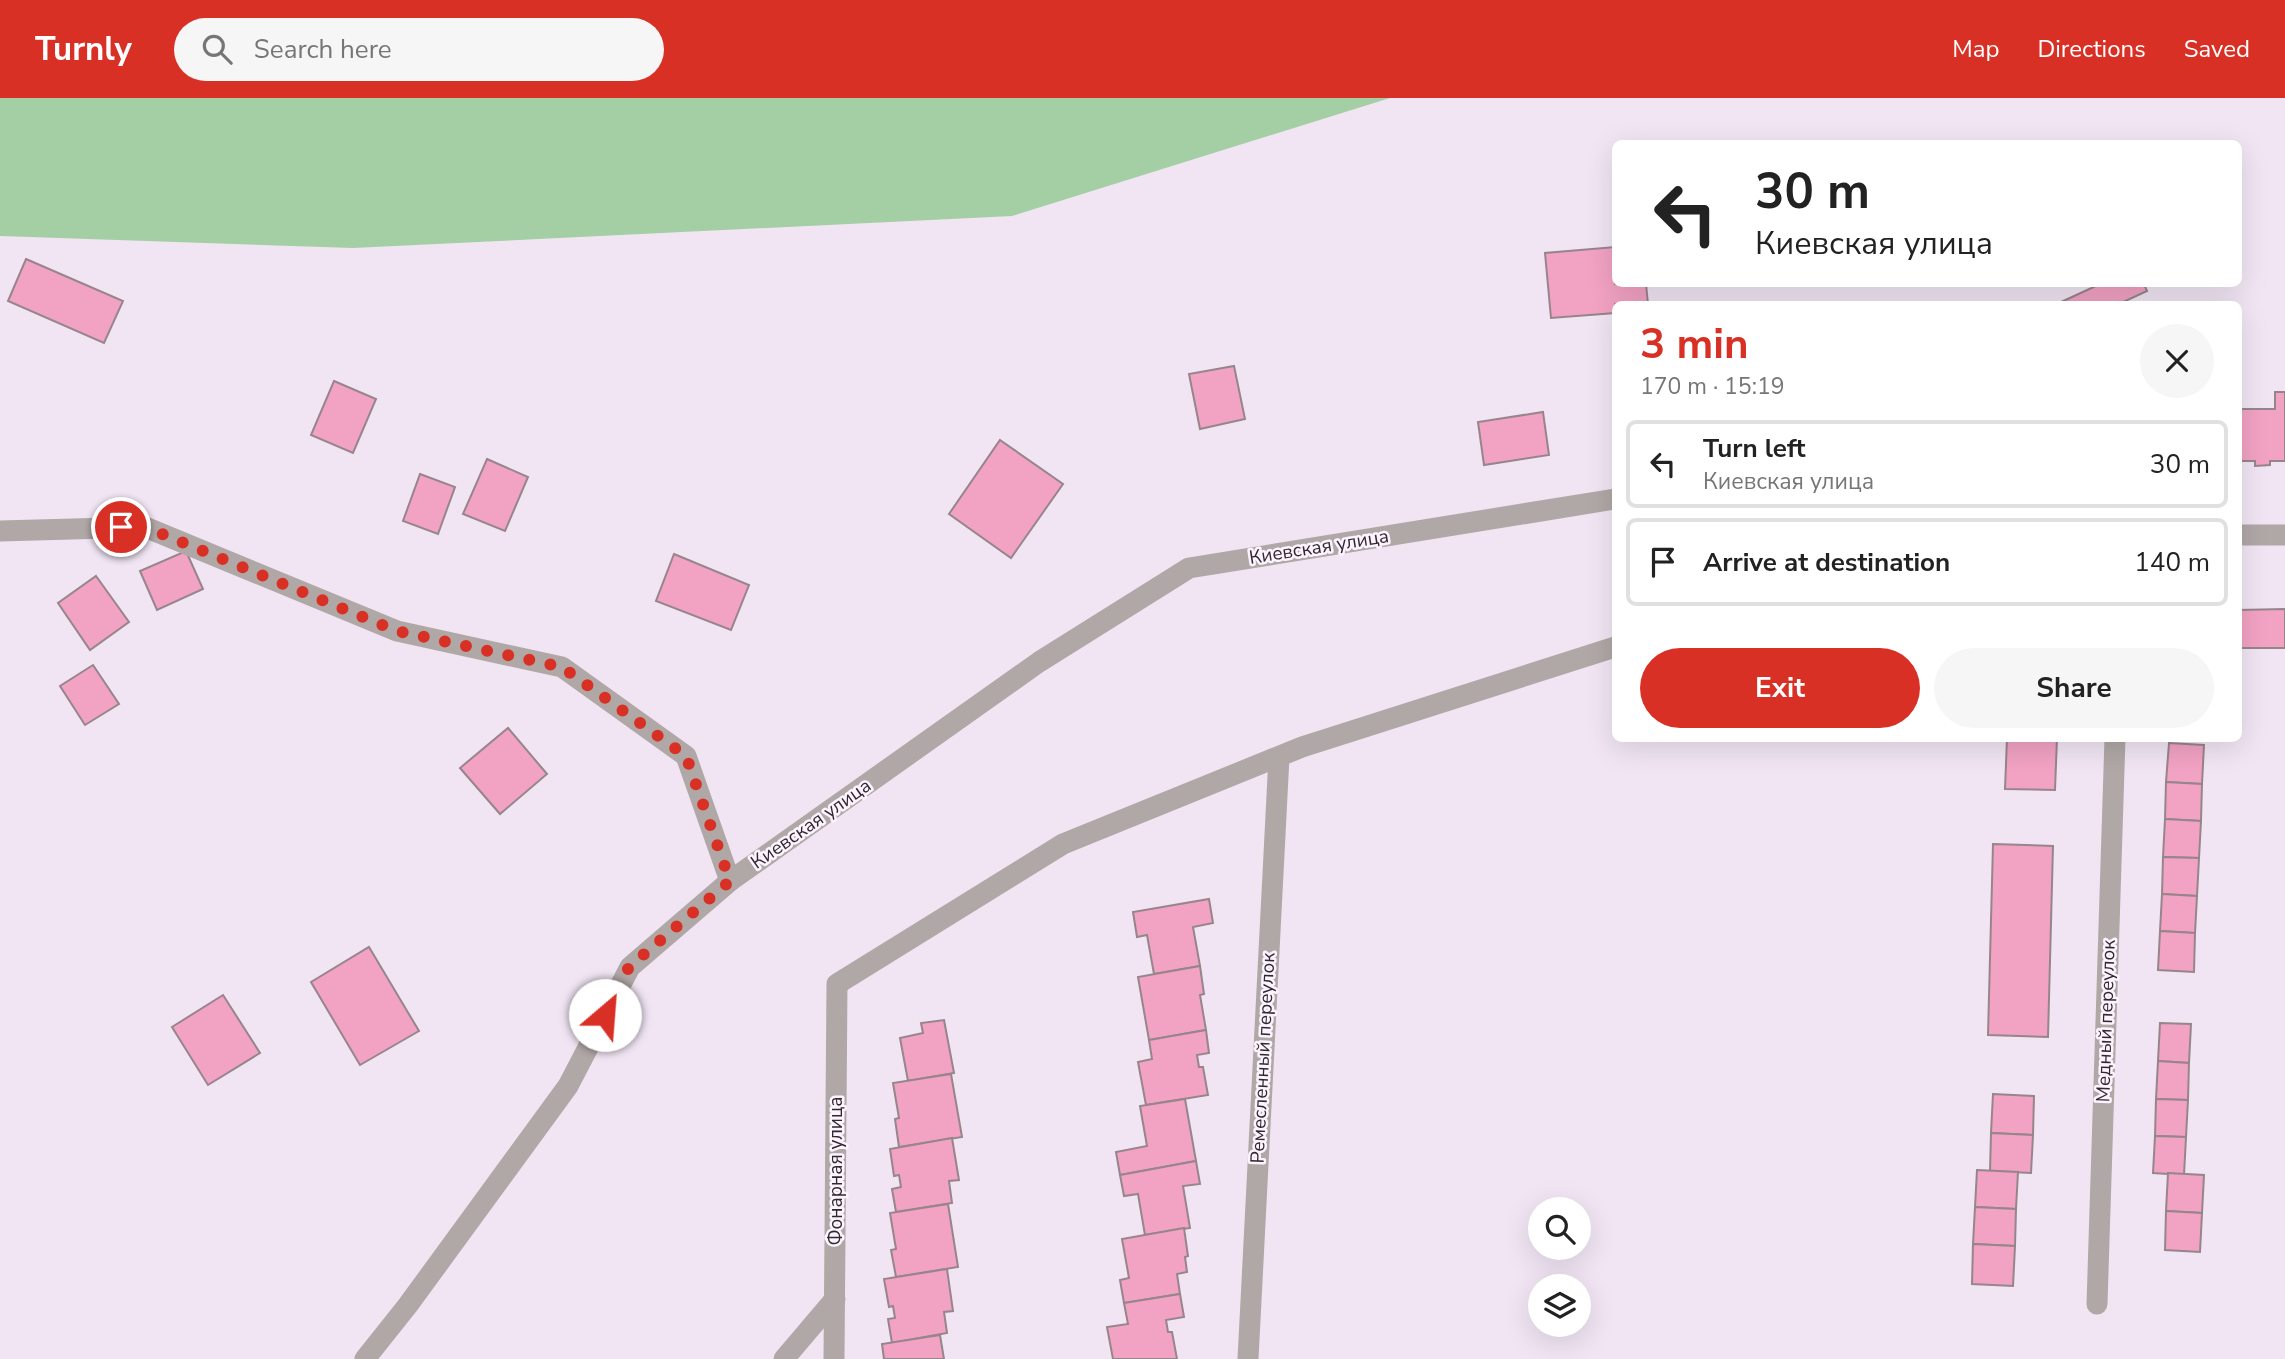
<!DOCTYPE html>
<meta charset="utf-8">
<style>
:root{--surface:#fff;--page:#f6f6f6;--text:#222;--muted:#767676;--line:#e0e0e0;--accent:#d93025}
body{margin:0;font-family:"Nunito Sans",sans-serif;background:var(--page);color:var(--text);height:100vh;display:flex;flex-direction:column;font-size:26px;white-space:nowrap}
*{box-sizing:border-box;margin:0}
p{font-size:23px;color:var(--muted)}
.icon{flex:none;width:38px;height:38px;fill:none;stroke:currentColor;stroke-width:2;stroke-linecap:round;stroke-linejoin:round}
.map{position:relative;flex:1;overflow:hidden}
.panel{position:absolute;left:1612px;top:203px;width:630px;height:441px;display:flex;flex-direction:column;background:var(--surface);border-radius:10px;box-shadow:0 7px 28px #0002}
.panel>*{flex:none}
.top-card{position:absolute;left:1612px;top:42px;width:630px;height:147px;border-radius:10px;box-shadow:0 7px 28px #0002;background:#fff;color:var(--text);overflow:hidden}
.controls{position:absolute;left:1528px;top:1099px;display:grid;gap:14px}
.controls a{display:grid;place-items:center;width:63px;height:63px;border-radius:50%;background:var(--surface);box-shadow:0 7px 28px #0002;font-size:35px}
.pin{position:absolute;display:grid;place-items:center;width:60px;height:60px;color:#fff;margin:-30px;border:4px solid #fff;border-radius:50%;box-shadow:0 2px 7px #0007}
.me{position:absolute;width:77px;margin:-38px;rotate:27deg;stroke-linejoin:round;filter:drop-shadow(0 0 5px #0008)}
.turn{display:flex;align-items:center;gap:24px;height:147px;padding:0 28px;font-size:32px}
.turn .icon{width:91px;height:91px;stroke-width:2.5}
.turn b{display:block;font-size:49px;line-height:60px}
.round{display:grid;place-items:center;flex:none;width:74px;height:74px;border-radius:37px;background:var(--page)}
.headline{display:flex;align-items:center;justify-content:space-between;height:119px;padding:0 28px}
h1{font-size:42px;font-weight:700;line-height:52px;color:var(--accent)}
.cta{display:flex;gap:14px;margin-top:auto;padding:14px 28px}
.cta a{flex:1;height:80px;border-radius:42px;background:var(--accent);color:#fff;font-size:28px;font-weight:700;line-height:80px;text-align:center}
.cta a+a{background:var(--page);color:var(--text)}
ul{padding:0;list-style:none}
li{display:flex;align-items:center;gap:21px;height:88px;margin:0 14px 10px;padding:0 14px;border:4px solid var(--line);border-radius:10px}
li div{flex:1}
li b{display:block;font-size:26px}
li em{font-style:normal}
header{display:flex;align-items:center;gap:42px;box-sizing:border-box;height:98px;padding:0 35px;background:var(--accent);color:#fff}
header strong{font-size:33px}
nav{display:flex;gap:38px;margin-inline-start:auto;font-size:24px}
.search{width:490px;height:63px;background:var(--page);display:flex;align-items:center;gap:18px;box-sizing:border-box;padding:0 24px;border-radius:38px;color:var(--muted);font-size:26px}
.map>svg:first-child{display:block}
.green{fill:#a4cfa4}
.building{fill:#f2a2c3;stroke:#97858c;stroke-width:2}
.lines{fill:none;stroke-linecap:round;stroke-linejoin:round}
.minor{stroke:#b0a8a6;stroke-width:21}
.route{stroke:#d93025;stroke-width:12;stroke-dasharray:0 21.6}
.labels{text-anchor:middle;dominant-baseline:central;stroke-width:5;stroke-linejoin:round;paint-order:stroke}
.street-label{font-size:19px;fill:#2e292f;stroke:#fdf3ff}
</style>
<header>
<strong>Turnly</strong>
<div class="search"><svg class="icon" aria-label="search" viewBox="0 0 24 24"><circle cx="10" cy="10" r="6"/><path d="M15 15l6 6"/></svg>Search here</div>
<nav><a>Map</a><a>Directions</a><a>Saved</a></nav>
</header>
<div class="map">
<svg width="2285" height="1261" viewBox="0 0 2285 1261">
<rect width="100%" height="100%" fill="#f1e5f3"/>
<path class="green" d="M0,0H1390L1012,118L353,150L0,138Z"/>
<g class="building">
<path d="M1615,149V186H1646L1648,206H1615V215L1551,220L1545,155Z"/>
<path d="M26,161L123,203L104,245L8,203Z"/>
<path d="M2100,186H2144L2147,193L2119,206H2059V205Z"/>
<path d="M1234,268L1245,321L1200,331L1189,276Z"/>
<path d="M334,283L376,301L353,355L311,337Z"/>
<path d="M2275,294H2285V363H2270V367L2255,368V363H2239V311H2275Z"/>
<path d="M1543,314L1549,357L1484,367L1478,324Z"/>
<path d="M1000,342L1063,386L1011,460L949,416Z"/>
<path d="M487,361L528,379L505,433L463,416Z"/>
<path d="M420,376L455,389L438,436L403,423Z"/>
<path d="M186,453L203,491L157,512L140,473Z"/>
<path d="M674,456L749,487L731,532L656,503Z"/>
<path d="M96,478L129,524L90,552L58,505Z"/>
<path d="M2285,511V550H2238V512Z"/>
<path d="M93,567L119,606L85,627L60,588Z"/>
<path d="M508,630L547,676L500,716L460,670Z"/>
<path d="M2007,640H2057L2055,692L2005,691Z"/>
<path d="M2169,645L2204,647L2202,686L2166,684Z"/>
<path d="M2166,684L2202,686L2201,723L2165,721Z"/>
<path d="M2165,721L2201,723L2199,760L2163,759Z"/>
<path d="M1993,746L2053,748L2048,939L1988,937Z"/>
<path d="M2163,759L2199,760L2197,798L2162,796Z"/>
<path d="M2162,796L2197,798L2195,835L2160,833Z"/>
<path d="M1209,801L1213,825L1193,829L1200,868L1154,876L1147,837L1137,839L1133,814Z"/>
<path d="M2160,833L2195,835L2194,874L2158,872Z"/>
<path d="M369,849L419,933L360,967L311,884Z"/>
<path d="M1200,868L1204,896L1200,897L1206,932L1149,942L1138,879Z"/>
<path d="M223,897L260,955L208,987L172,929Z"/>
<path d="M944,922L954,975L908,983L900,940L923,935L921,925Z"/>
<path d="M2160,925L2191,926L2189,965L2158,963Z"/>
<path d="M1206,932L1209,955L1197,957L1199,969H1203L1208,997L1146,1007L1138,964L1152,961L1149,942Z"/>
<path d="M2158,963L2189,965L2188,1002L2156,1001Z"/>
<path d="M951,976L962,1039L899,1049L895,1021L899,1020L893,985Z"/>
<path d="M1993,996L2034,998L2033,1037L1991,1035Z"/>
<path d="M1185,1001L1196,1063L1120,1077L1116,1054L1147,1048L1140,1008Z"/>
<path d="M2156,1001L2188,1002L2186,1039L2155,1038Z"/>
<path d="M1991,1035L2033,1037L2031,1075L1990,1073Z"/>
<path d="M2155,1038L2186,1039L2184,1077L2153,1075Z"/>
<path d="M952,1040L959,1082L949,1083L952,1105L896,1114L892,1091L901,1089L899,1077L894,1078L890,1051Z"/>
<path d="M1196,1063L1200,1086L1183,1088L1190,1130L1145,1137L1138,1096L1124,1098L1120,1077Z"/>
<path d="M1977,1072L2018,1074L2016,1111L1975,1109Z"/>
<path d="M2168,1075L2204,1077L2202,1115L2166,1113Z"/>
<path d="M948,1106L958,1169L896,1179L891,1152L896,1151L890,1115Z"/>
<path d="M1975,1109L2016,1111L2015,1148L1973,1146Z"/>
<path d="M2166,1113L2202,1115L2200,1154L2165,1152Z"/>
<path d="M1184,1130L1188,1158L1185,1159L1187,1174L1177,1176L1180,1196L1124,1205L1120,1182L1129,1180L1122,1141Z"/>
<path d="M1973,1146L2015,1148L2013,1188L1972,1186Z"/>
<path d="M947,1171L953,1213L944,1214L947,1235L892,1245L888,1221L895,1220L893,1208L889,1209L884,1181Z"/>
<path d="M1180,1196L1184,1219L1166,1222L1168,1234H1172L1177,1261H1113L1107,1229L1128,1226L1124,1205Z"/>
<path d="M940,1237L944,1261H884L882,1246Z"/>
</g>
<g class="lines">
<g class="minor">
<path d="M0,433L145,429L397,533L562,569L686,658L730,783L1039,564L1189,470L1615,401"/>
<path d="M2238,437H2285"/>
<path d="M2097,1206L2115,640"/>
<path d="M365,1261L408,1207L568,988L630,869L730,783"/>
<path d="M784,1261L835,1201"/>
<path d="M834,1261L837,886L1063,746L1302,649L1615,549"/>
<path d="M1248,1261L1279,659"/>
</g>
</g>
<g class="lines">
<path class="route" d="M121,429H145L397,533L562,569L686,658L730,783L629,869L605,917"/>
</g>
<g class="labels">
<g class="street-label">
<text transform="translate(1319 449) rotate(-9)">Киевская улица</text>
<text transform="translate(811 726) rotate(-35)">Киевская улица</text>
<text transform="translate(2106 923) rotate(-88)">Медный переулок</text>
<text transform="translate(1263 960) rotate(-87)">Ремесленный переулок</text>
<text transform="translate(836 1073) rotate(-90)">Фонарная улица</text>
</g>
</g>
</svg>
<div class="controls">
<a><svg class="icon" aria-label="search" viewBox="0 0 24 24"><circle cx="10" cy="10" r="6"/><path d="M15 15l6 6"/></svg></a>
<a><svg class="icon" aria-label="layers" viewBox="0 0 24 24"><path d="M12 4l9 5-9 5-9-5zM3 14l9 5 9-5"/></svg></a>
</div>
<div class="pin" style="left:121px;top:429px;background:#d93025"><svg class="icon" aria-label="arrive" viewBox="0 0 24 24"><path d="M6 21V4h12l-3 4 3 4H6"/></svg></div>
<svg class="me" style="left:605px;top:917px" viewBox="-20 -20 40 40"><circle r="19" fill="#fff"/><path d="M0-13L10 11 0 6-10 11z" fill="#d93025"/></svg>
<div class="top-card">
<div class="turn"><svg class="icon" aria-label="left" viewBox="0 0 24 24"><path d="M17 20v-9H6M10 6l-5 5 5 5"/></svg><div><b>30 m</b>Киевская улица</div></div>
</div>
<section class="panel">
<div class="headline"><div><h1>3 min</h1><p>170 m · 15:19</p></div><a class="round"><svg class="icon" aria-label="close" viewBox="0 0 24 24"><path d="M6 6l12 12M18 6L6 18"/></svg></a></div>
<ul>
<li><svg class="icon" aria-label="left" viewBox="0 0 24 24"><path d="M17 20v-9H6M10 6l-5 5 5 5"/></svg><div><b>Turn left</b><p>Киевская улица</p></div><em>30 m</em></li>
<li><svg class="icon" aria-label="arrive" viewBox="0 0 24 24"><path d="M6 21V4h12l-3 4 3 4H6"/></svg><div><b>Arrive at destination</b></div><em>140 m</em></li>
</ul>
<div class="cta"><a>Exit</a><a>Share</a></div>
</section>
</div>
